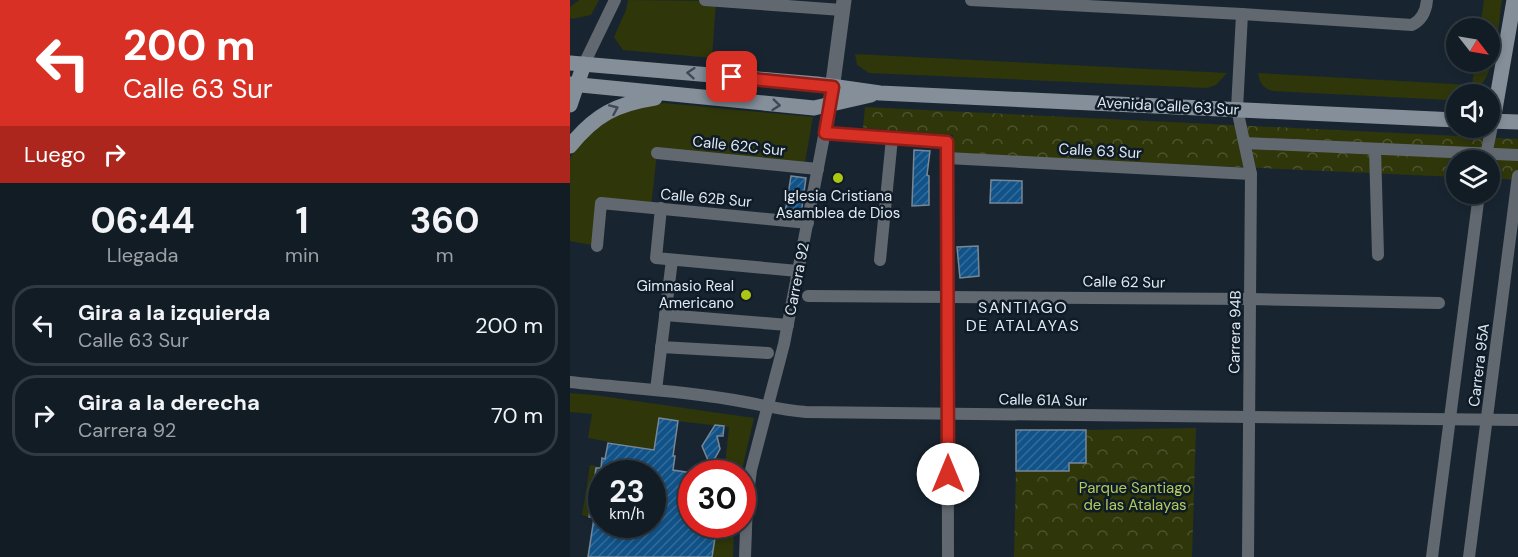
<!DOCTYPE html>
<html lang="es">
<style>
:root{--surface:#121c25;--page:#1b252d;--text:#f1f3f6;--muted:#9ca1a7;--line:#313a42}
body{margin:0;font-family:"DM Sans",sans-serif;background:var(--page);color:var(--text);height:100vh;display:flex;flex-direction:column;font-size:22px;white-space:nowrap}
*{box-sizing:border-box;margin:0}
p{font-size:20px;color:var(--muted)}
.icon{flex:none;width:33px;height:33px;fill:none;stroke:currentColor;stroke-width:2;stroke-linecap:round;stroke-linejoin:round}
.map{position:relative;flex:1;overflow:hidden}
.panel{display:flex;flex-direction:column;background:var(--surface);width:570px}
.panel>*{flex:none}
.guide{background:#d93025;color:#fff;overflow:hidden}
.needle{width:39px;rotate:121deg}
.tools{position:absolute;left:876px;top:18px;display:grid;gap:12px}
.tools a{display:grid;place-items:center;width:54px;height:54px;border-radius:50%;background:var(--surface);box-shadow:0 3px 9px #0003,0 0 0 2px var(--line);font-size:30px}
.speed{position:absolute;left:18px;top:460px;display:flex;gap:12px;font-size:30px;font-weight:700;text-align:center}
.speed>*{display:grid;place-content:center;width:78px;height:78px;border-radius:50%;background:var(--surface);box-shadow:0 3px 9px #0003,0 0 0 2px var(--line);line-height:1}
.speed small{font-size:15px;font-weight:400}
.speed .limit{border:9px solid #d22;background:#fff;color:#111}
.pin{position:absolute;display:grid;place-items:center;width:51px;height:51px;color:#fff;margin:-26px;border-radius:12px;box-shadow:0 3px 9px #0006}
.me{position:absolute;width:66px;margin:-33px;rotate:0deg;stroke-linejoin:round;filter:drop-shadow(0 0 4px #0008)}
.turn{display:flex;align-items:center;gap:21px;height:126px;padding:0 24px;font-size:27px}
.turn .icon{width:78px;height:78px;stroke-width:2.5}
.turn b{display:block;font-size:42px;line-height:51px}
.then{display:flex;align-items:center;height:57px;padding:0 24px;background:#0003;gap:12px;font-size:22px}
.eta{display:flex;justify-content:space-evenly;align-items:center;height:102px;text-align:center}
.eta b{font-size:36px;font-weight:700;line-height:42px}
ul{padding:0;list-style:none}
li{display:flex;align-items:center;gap:18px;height:81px;margin:0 12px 9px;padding:0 12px;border:3px solid var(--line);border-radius:24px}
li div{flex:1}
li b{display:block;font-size:22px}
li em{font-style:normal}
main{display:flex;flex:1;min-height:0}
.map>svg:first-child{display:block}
.green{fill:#2e360a}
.forest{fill:url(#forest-crowns)}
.building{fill:url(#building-hatch);stroke:#778796;stroke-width:1.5;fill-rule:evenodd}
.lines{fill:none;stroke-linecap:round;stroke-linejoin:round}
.minor{stroke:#61686f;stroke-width:12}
.tertiary{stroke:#61686f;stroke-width:15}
.secondary{stroke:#848f9a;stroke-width:15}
.oneway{stroke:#3e4955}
.route-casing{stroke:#8d1f18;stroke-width:15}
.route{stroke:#d93025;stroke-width:10}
.poi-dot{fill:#acc613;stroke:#0f1b27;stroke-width:2}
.labels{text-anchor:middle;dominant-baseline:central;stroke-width:5;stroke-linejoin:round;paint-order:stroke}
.street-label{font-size:15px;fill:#e0e9f1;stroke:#0f1b27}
.poi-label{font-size:15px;fill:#e0e9f1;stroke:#0f1b27}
.park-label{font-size:15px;fill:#b4cb5c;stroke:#0f1b27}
.neighbourhood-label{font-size:16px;letter-spacing:1.5px;fill:#e0e9f1;stroke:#0f1b27}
</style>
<main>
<section class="panel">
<div class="guide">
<div class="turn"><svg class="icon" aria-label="left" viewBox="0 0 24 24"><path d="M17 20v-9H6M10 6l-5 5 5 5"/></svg><div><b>200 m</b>Calle 63 Sur</div></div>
<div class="then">Luego<svg class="icon" aria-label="right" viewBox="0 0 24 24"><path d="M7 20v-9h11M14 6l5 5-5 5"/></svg></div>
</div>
<div class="eta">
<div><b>06:44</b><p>Llegada</p></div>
<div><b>1</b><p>min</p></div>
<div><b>360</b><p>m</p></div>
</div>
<ul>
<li><svg class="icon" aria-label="left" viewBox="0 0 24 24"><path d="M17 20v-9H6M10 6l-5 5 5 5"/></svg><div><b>Gira a la izquierda</b><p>Calle 63 Sur</p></div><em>200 m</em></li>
<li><svg class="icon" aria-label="right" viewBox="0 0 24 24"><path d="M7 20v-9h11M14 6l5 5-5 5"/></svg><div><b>Gira a la derecha</b><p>Carrera 92</p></div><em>70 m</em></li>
</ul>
</section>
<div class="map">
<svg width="948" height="557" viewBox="0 0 948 557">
<defs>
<pattern id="forest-crowns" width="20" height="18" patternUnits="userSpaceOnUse" patternTransform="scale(1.5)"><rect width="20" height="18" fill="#2e360a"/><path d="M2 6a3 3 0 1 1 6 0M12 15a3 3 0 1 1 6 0" fill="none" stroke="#4c532e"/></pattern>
<pattern id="building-hatch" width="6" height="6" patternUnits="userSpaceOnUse" patternTransform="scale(1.5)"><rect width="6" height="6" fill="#115389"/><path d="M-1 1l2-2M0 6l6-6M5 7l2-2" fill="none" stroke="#336c9a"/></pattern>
</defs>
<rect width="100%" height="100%" fill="#182531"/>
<g class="green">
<path d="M9,0H29L21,15L2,19L0,17V7Z"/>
<path d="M58,0L146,1L142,58L53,50L44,37L56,10Z"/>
<path d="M914,0H932C928,25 927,82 901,93C897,95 891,94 886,94V98L878,100L703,91C692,88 690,83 688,73L902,85L905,62H920V28H910Z"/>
<path d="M285,54L657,73L646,85L637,88L299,73L287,65Z"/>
<path d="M94,103L243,117L234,168L87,153L81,208L32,203L27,246L0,241V158L12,139L40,117L59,110Z"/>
<path d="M0,393L24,395L184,418L171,474H154L159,427L89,419L84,450L18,438L22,414L0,412Z"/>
<path d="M20,465L31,467L30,473H26L19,517L12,515Z"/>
<path d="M147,525H164L163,557H142Z"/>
</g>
<g class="forest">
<path d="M295,107L948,139V180L920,178V160H886V177L383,154V135L293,128Z"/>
<path d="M626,428L622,557H444L446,471H499V463H516V430Z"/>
</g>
<g class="building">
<path d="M344,150L360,151L357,175L359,176V205L342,206Z"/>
<path d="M221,176L236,178L231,214L215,213Z"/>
<path d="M421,180L452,181V203H420Z"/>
<path d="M408,246L409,276L390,278L387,247Z"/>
<path d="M89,418L108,421L103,456H105L103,470L122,473V525H147L142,557H18L24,518L19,517L26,468H31L32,458L35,459L38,443L84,450ZM32,474H82V525H32Z"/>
<path d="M145,425L154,426L153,436H147L150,449L144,460L156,462L155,467L164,469L163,474H129L131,464L140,465L132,446Z"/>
<path d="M446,430H516V463H499V471H446Z"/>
</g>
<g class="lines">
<g class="minor">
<path d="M135,0L272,10"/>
<path d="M401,0L672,14L842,25C852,20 856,12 857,0"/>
<path d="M672,14L667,109L681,174L678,557"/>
<path d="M14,64L45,0"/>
<path d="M255,133L377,142L378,557"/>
<path d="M675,143L948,155"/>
<path d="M805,149L808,255"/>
<path d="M87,153L248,169"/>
<path d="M377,158L681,174"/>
<path d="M915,160L923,121"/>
<path d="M91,208L86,258L228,271"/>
<path d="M27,246L31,203L238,223"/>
<path d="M310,260L322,138"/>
<path d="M238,296L680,299L869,303"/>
<path d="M95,315L218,325"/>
<path d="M91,347L198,353"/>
<path d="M0,382C53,388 106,390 158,399C185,403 209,410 236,412L948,420"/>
<path d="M86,390L102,260"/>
<path d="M175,557L177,501L181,470L214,344L260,105"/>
<path d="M862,557L909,194"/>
<path d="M899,557L948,176"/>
</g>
<path class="tertiary" d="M260,105L274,0"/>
<g class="secondary">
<path d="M0,63L247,84L310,93L886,120"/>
<path d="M0,84L244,108L301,95"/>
<path d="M0,105L14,64"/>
<path d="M920,121L948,122"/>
<path d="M923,121L944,0"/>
<path d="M0,146C25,115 46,104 85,98"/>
</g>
</g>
<defs><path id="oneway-chevron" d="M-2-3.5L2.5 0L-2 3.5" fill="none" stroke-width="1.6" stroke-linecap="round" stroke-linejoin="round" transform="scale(1.5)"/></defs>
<g class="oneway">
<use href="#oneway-chevron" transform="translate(121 73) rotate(-175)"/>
<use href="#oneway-chevron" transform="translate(206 105) rotate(6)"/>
<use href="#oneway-chevron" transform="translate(44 109) rotate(-24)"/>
</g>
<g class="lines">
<g class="route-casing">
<path id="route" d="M162,77L263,87L255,133L377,142L378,474"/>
</g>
<use href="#route" class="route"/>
</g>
<g class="poi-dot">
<circle cx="268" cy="178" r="6"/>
<circle cx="176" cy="295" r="6"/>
</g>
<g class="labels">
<g class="street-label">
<text transform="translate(598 106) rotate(3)">Avenida Calle 63 Sur</text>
<text transform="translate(169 146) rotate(6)">Calle 62C Sur</text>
<text transform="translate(530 151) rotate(3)">Calle 63 Sur</text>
<text transform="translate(136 198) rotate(5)">Calle 62B Sur</text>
<text transform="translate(227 279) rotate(-79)">Carrera 92</text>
<text transform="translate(554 282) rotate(1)">Calle 62 Sur</text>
<text transform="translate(665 332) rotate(-89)">Carrera 94B</text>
<text transform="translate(909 365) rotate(-83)">Carrera 95A</text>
<text transform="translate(473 400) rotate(1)">Calle 61A Sur</text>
</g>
<g class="poi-label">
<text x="268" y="196">Iglesia Cristiana<tspan x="268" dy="17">Asamblea de Dios</tspan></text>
<text x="164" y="286" text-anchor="end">Gimnasio Real<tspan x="164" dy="17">Americano</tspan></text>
</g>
<g class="park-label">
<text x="565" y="488">Parque Santiago<tspan x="565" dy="17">de las Atalayas</tspan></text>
</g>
<g class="neighbourhood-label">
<text x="453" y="307">SANTIAGO<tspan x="453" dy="18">DE ATALAYAS</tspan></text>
</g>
</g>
</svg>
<div class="tools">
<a><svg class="needle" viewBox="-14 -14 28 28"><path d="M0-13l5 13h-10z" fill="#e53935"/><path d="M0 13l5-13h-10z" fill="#9ca1a7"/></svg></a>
<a><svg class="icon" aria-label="sound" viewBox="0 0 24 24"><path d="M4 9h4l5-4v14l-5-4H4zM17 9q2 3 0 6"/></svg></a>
<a><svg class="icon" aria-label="layers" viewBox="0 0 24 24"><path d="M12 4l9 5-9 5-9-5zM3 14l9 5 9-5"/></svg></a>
</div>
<div class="speed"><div>23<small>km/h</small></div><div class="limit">30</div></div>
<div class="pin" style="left:162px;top:77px;background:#d93025"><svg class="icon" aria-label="arrive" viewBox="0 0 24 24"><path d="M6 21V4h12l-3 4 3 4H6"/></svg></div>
<svg class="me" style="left:378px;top:474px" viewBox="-20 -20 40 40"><circle r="19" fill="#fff"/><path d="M0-13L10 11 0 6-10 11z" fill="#d93025"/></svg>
</div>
</main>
